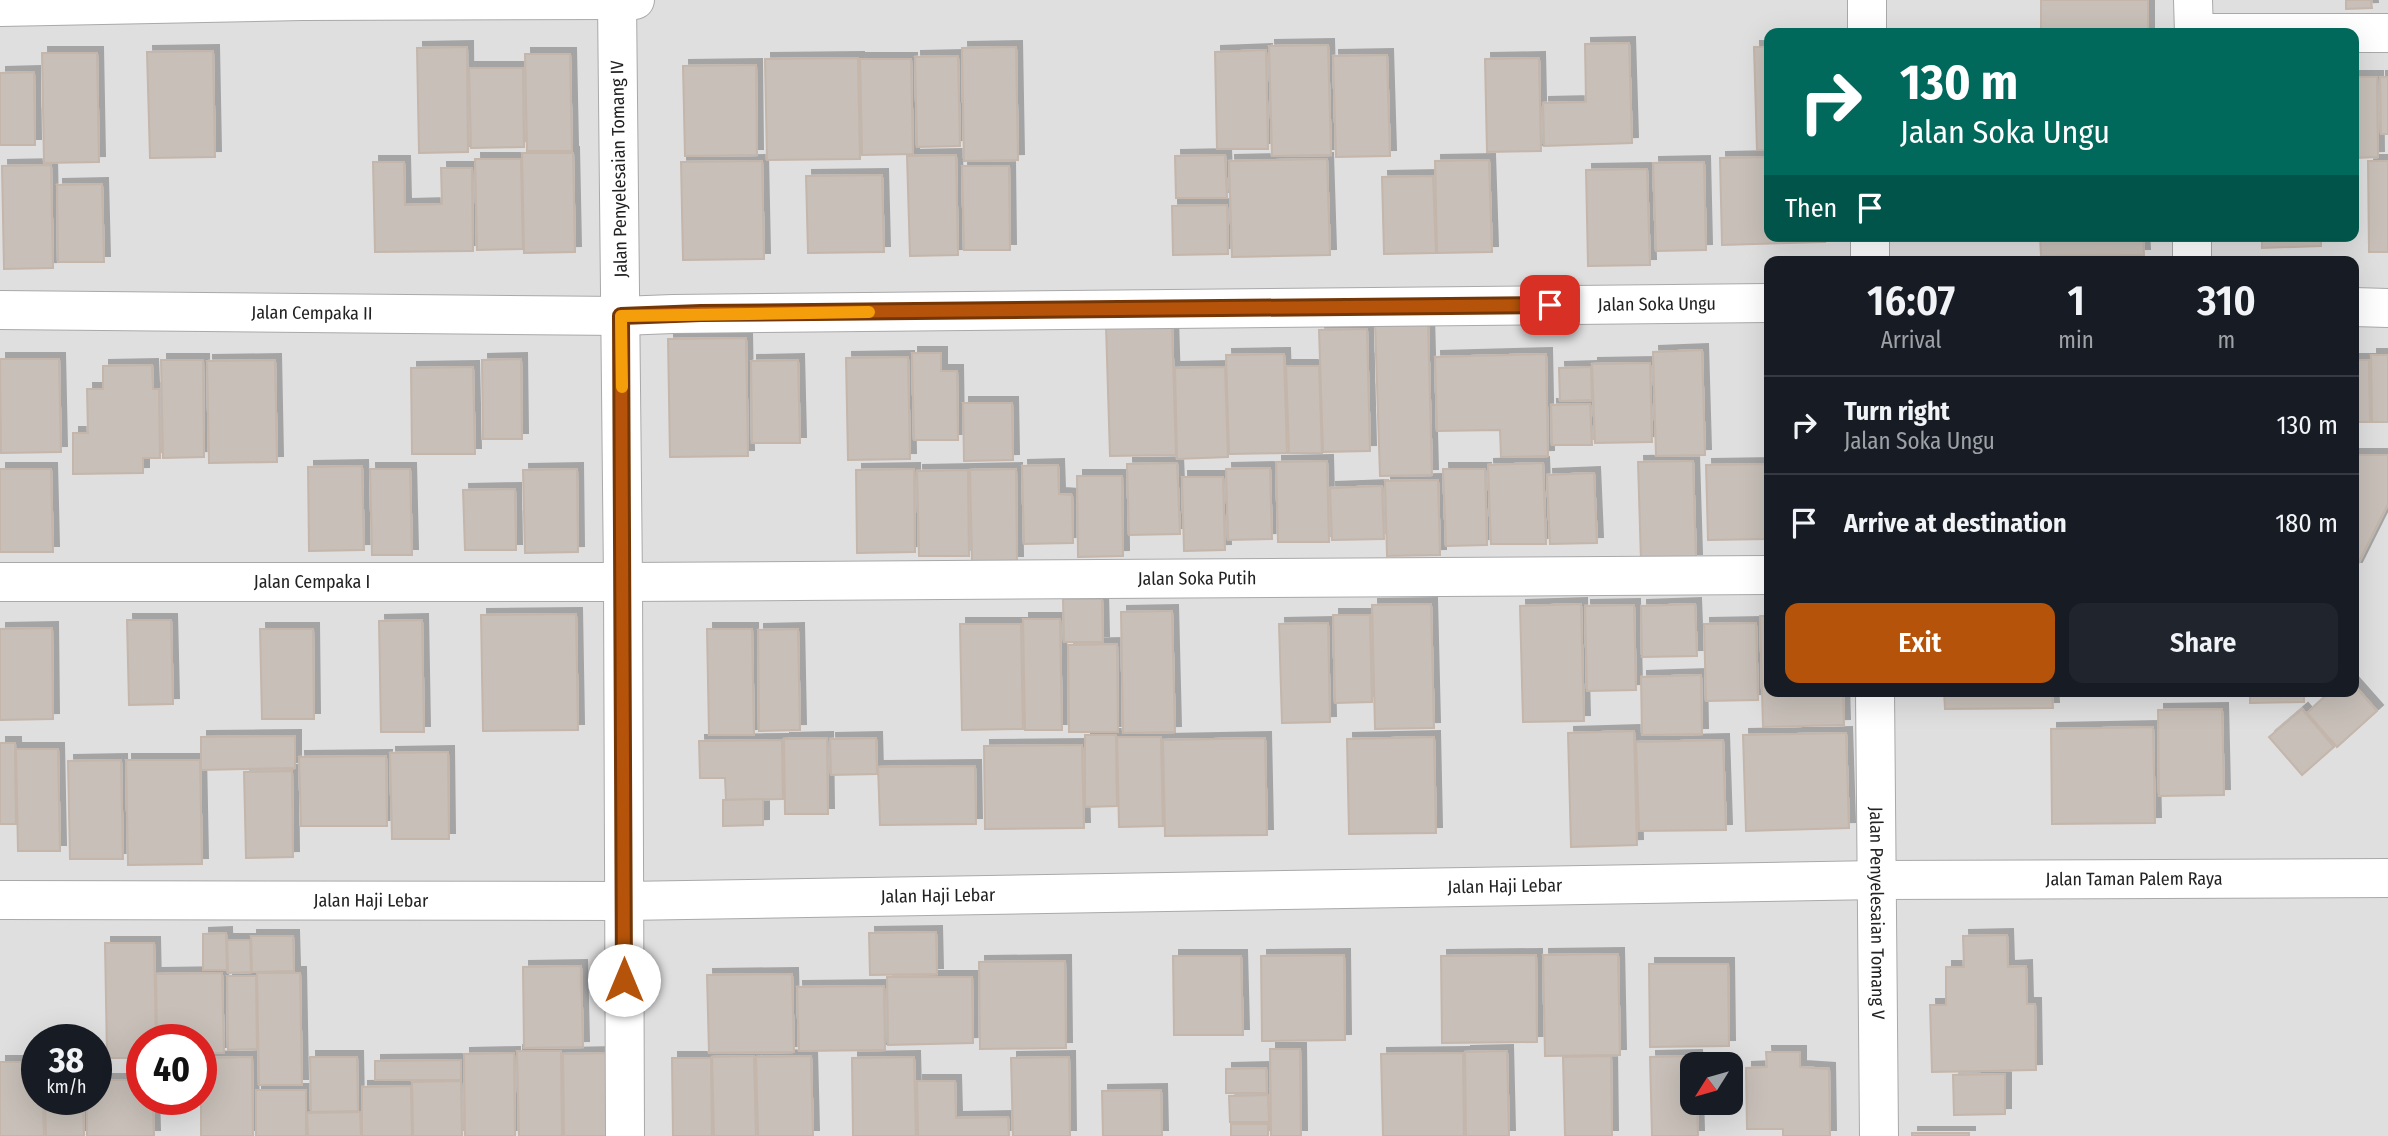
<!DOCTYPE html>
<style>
:root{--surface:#171b24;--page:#20242c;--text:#f1f3f6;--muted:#9ea1a6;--line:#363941;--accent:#b45309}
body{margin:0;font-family:"Fira Sans Condensed",sans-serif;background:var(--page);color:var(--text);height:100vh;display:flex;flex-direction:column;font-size:26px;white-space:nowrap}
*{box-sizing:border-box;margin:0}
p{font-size:23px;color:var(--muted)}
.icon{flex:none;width:38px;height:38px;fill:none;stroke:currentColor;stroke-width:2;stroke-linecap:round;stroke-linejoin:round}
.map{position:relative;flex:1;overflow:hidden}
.side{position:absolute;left:1764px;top:256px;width:595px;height:441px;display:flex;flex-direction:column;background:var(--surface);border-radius:14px;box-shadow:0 7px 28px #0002}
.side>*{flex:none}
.top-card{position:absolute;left:1764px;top:28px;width:595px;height:214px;border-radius:14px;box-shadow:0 7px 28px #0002;background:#00695c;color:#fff;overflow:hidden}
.needle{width:46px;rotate:233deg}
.controls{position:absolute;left:1680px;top:1052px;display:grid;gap:14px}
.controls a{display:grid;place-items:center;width:63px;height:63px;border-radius:14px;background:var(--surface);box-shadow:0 7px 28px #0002;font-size:35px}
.speed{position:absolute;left:21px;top:1024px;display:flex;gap:14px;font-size:35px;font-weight:700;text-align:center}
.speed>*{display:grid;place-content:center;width:91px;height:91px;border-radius:50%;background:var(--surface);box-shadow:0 7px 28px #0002;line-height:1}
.speed small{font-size:18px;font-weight:400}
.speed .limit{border:10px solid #d22;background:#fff;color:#111}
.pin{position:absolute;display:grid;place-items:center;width:60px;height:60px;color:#fff;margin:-30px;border-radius:14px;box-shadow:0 4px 10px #0006}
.me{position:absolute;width:77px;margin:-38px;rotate:0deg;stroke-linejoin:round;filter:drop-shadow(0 0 5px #0008)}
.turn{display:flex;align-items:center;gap:24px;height:147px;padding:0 21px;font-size:32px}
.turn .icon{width:91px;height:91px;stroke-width:2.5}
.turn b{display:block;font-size:49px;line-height:60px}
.then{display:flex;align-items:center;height:66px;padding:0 21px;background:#0003;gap:14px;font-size:26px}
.eta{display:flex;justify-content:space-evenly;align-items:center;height:119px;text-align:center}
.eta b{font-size:42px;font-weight:600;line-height:49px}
.action{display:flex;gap:14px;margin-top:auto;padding:14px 21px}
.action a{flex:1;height:80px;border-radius:14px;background:var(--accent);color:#fff;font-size:28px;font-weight:600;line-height:80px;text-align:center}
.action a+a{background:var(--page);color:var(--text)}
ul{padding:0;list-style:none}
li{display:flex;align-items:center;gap:21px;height:98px;padding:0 21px;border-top:2px solid var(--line)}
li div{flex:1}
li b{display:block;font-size:26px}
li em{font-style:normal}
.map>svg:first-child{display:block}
.residential{fill:#e0dfdf;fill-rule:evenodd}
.building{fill:#c7bfb8;stroke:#c4b6ab;stroke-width:2;filter:url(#shadow)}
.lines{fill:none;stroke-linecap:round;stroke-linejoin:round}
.minor-casing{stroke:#a9a9a9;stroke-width:40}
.tertiary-casing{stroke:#a9a9a9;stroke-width:40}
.minor{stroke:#fff;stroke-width:38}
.tertiary{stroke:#fff;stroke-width:38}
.route-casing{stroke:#753606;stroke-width:18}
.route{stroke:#b45309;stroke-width:12}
.slow{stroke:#f59e0b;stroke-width:12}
.labels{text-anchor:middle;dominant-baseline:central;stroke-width:5;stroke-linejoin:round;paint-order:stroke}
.street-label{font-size:18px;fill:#222;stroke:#fff}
</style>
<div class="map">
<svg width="2388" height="1136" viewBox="0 0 2388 1136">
<defs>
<filter id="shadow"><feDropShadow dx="6" dy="-6" stdDeviation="0" flood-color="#0004"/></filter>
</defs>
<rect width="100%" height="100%" fill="#f2efe9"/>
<path class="residential" d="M0,0H2388V1136H0ZM1769,33H2354V236H1769ZM1769,261H2354V691H1769ZM37,1040H96V1099H37ZM142,1040H201V1099H142ZM1692,1064H1731V1102H1692Z"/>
<g class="building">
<rect x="2041" y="0" width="107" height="33"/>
<path d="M2346,0H2371L2372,8L2346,9Z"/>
<path d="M1629,43L1632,143L1544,146L1543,103L1586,102L1585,44Z"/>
<path d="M1328,45L1331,155L1272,156L1269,46Z"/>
<path d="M467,47L468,152L419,153L417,48Z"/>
<path d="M1016,47L1018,160L964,161L962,48Z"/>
<path d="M1754,47H1769V150H1757Z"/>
<path d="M1266,50L1268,149H1217L1215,52Z"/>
<path d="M213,51L215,157L150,158L147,52Z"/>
<path d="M42,53H97L99,162L44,163Z"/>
<path d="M525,54H570L572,151H527Z"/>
<path d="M1387,55L1390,156L1336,157L1333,56Z"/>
<path d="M958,56L960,146L917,147L915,57Z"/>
<path d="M858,58L860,159L767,160L765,59Z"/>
<path d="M1539,58L1541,151L1487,152L1485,59Z"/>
<path d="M860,59H911L913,154L862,155Z"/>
<path d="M756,65L757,155L685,156L683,66Z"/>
<path d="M469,68H523L524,147L471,148Z"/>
<path d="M34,72L35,145H0V73Z"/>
<path d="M2354,77H2377L2378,157L2354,158Z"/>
<path d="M2380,77H2388V134H2381Z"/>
<path d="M522,153H573L575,252L524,253Z"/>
<path d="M956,155L958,255L910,256L907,156Z"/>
<path d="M1225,155L1227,198H1176L1175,156Z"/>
<path d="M1769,157V236H1824L1825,242L1722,245L1720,158Z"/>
<path d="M475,159H521L523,249L477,250Z"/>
<path d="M1327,159L1330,255L1232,257L1229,161Z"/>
<path d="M1489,160L1492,252L1437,253L1435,161Z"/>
<path d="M762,161L764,259L683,260L681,162Z"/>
<path d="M2368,161H2388V252H2369Z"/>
<path d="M373,162H404L405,205L442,204L441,168H472L473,251L375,252Z"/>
<path d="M1704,162L1706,250L1656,251L1653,163Z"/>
<path d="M51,165L53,268L4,269L2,166Z"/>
<path d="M962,166H1009L1010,250H964Z"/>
<path d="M1647,169L1650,265L1588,266L1586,170Z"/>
<path d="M882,175L884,252L808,253L806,176Z"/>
<path d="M1433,176L1436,253L1384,254L1382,177Z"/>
<path d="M102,184L104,262H58L57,185Z"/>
<path d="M1227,205L1228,254L1173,255L1172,206Z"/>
<path d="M2040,236H2143L2144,255L2041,256Z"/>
<path d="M2262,236H2321V246L2262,248Z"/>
<path d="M1428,322L1432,475L1380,476L1375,323Z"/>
<path d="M1172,325L1176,455L1110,456L1106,326Z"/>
<path d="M1367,329L1370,451L1323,452L1319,330Z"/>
<path d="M746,338L748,456L670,457L668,339Z"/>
<path d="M1702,350L1705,455L1656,456L1653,352Z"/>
<path d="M912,353H941V371H957L958,440H914Z"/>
<path d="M1284,354L1287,453L1229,454L1226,355Z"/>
<path d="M1546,354L1548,456L1501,457L1500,430L1437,431L1435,357Z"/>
<path d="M2371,355H2388V422H2372Z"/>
<path d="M908,357L910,459L848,460L846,358Z"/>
<path d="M0,359H59L61,452L1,453Z"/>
<path d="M521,359L522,439H483L482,360Z"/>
<path d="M161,360H203L204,457L163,458Z"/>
<path d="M275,360L277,462L209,463L207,361Z"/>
<path d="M798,360L800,443H752L751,361Z"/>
<path d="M2354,360H2369L2370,422H2354Z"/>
<path d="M1650,363L1652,442L1595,443L1592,364Z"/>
<path d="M152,365L153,389H159L160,458H143V473L73,474V433H88L87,389H103V366Z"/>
<path d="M1286,366H1319L1322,453H1289Z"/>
<path d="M473,367L475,454H412L411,368Z"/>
<path d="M1225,367L1228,457L1177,459L1175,368Z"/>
<path d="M1591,367L1592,400L1560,401L1559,368Z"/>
<path d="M963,403H1012L1013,460L964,461Z"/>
<path d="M1590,404L1592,445H1552L1551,405Z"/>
<path d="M2354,455H2388V504L2356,568H2354Z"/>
<path d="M1327,461L1329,542H1278L1276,462Z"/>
<path d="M1693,461L1696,560L1641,561L1638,462Z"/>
<path d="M1177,463L1180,534L1129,535L1127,464Z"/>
<path d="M1543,463L1546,544H1491L1488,465Z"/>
<path d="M1769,464V539L1708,540L1706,465Z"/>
<path d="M1058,465L1059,494L1072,495L1073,543L1024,544L1022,466Z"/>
<path d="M362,466L364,550L309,551L308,467Z"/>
<path d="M1270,468L1272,539L1228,540L1226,469Z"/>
<path d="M0,469H51L53,552H0Z"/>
<path d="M370,469H410L412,555H372Z"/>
<path d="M577,469L578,552L525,553L523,470Z"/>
<path d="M914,469L915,552L857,553L856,470Z"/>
<path d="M1016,469L1017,562H972L970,470Z"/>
<path d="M1443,469H1485L1487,545L1446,546Z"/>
<path d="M968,470L969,556H919L917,471Z"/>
<path d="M1594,473L1597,543L1550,544L1547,475Z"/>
<path d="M1077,476H1122L1123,556L1078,557Z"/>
<path d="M1182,477H1223L1225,550L1184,551Z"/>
<path d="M1438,480L1440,555L1387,556L1385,481Z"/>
<path d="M1382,486L1384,539L1332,540L1330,488Z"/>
<path d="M515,489L516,550H465L463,490Z"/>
<path d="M1063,599H1102L1103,642H1064Z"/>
<path d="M1431,604L1434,728L1375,729L1372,605Z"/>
<path d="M1581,604L1584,721L1523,722L1520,606Z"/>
<path d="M1695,604L1697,656L1642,657L1641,606Z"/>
<path d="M1634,605L1636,690L1587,691L1585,606Z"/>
<path d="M1172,611L1175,732L1123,733L1121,612Z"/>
<path d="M576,614L578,730L483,731L481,615Z"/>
<path d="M1333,615H1370L1372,702L1335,703Z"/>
<path d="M1760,616H1769V691H1843L1844,725L1763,727Z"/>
<path d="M1023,619H1060L1062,730H1025Z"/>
<path d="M127,620H171L173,704L129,705Z"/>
<path d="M422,620L424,732H381L379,621Z"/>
<path d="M1328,623L1330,722L1282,723L1279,624Z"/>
<path d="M1756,623L1758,700L1706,701L1704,624Z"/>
<path d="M960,624H1021L1023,729L962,730Z"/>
<path d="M52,628L53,719L0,720V629Z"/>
<path d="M260,629H313L314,719H262Z"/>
<path d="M707,629H752L754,735H709Z"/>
<path d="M798,629L800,730L759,731L758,630Z"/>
<path d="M1117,644L1118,732H1069L1068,645Z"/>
<path d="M1701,675L1702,734L1642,735L1641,677Z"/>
<path d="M2354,685L2377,711L2337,747L2307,713L2331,691H2354Z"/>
<path d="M1944,691H2052L2053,708L1945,709Z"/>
<path d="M2250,691H2304V702L2250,703Z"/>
<path d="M2222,709L2224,795L2159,796L2158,710Z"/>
<path d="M2302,709L2334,747L2302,775L2269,737Z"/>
<path d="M2153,727L2155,823L2052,824L2051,729Z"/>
<path d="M1634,731L1637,845L1571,847L1568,733Z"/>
<path d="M1846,733L1849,828L1746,831L1743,735Z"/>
<path d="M1085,735H1116L1117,806L1085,807Z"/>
<path d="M295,736V768L201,770V737Z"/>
<path d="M1117,737H1161L1163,826L1119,827Z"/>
<path d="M1434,737L1436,833L1349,834L1347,739Z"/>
<path d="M827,738L828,814H785L784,739Z"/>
<path d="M876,738L877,774L831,775L830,739Z"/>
<path d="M1265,738L1267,835L1165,836L1163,740Z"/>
<path d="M782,740L783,799L726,800L725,778H700L699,741Z"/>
<path d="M1723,740L1726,830L1639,831L1636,742Z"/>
<path d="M0,743H15L16,824H0Z"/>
<path d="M1082,745L1084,828L985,829L984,746Z"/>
<path d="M16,749H58L60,851H18Z"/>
<path d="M448,752L449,839H392L390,753Z"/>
<path d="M386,756L387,826H301L299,757Z"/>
<path d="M121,760L123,859H70L68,761Z"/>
<path d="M126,760H200L202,864L128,865Z"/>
<path d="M975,766L976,824L880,825L878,767Z"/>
<path d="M292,771L293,857L246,858L244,772Z"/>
<path d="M763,799V825L723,826V800Z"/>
<path d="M936,932L937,974L870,975L869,933Z"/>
<path d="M226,933L227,970H203V934Z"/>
<path d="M2007,935L2008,967L2026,966L2027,1004H2035L2036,1070L1932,1072L1930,1005H1946V967H1964L1963,936Z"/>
<path d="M251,936H293L294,971L252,972Z"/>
<path d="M227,940H250L251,972L228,973Z"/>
<path d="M105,943H154L156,1040H142V1058H107Z"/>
<path d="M1618,954L1620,1055L1545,1056L1543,955Z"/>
<path d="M1344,955L1345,1040L1262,1041L1261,956Z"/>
<path d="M1536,955L1537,1042L1442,1043L1441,956Z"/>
<path d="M1173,956H1241L1243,1035H1174Z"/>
<path d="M1065,961L1066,1048L980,1049L979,962Z"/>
<path d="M1649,964H1728L1729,1046L1650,1047Z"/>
<path d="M581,966L583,1047L524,1048L523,967Z"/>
<path d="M222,973L224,1053H201V1040H157L156,974Z"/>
<path d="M257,973H300L302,1085H259Z"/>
<path d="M792,974L794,1052L709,1053L707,975Z"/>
<path d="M227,976H256L257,1049L228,1050Z"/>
<path d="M887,977H972L973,1043L888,1045Z"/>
<path d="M884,986L885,1050L799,1051L797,987Z"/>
<path d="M1270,1049H1300L1301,1136H1271Z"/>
<path d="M517,1051H561L562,1136H519Z"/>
<path d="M1507,1051L1509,1136H1466L1465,1052Z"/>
<path d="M1766,1052H1800V1067L1829,1069L1830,1136H1783V1129H1747L1746,1068L1767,1067Z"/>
<path d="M514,1053L515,1136H465L464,1054Z"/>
<path d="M608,1053L609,1136H564L563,1054Z"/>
<path d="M1463,1053L1464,1136H1383L1381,1054Z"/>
<path d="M754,1056L756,1136H714L712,1057Z"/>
<path d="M811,1056L813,1136H758L756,1057Z"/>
<path d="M1611,1056L1612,1136H1565L1563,1057Z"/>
<path d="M1696,1056L1697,1064H1692V1102H1697L1698,1136H1652L1650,1057Z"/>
<path d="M252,1057L253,1136H201V1058Z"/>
<path d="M310,1057H357L358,1111L311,1112Z"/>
<path d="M914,1057L916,1136H853L852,1058Z"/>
<path d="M1069,1057L1070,1136H1013L1011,1058Z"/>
<path d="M672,1058H711L712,1136H673Z"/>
<path d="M461,1060V1080H375V1061Z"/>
<path d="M0,1062H37V1099H43L44,1136H0Z"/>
<path d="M1266,1068L1267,1093H1226V1069Z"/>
<path d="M2005,1074V1114L1954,1115L1953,1075Z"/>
<path d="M96,1080H142V1099H153L154,1136H87V1099H96Z"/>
<path d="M461,1081L462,1136H413L412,1082Z"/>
<path d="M917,1081H955L956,1118L1008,1117L1009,1136H918Z"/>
<path d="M411,1086L412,1136H362V1087Z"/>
<rect x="256" y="1090" width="50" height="46"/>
<path d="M1161,1090L1162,1136H1103L1102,1091Z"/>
<path d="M1268,1095L1269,1122H1230L1229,1096Z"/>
<path d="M45,1099H83L84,1136H46Z"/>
<path d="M360,1112L361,1136H308L307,1113Z"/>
<rect x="1231" y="1124" width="37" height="12"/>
<rect x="1912" y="1133" width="57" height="3"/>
</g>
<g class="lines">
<g class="minor-casing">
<g id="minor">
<path d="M1867,0V33"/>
<path d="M2193,0L2194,33H2388"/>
<path d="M0,7L302,1L617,0"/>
<path d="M1870,236V261"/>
<path d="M2192,261V236"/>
<path d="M2354,307L2388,308"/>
<path id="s1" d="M0,310L621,316L673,314L1769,303"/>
<path id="s2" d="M0,582H623L1769,575"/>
<path id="s3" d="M1875,691L1879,1136"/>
<path id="s4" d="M1878,880L2388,878"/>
</g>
</g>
<g class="tertiary-casing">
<g id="tertiary">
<path id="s5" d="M0,900L624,901L1878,880"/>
<path d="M625,1136L623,582L617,1L635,0"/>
</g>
</g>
<use href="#minor" class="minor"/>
<use href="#tertiary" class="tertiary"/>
</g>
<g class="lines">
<g class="route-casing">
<path id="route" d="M624,980L621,316L701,313L1550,305"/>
</g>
<use href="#route" class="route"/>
<path class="slow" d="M622,387L621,316L869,312"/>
</g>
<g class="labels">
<g class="street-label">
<text transform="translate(619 169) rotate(-91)">Jalan Penyelesaian Tomang IV</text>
<text stroke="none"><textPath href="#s1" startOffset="1657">Jalan Soka Ungu</textPath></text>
<text stroke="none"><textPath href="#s1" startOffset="312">Jalan Cempaka II</textPath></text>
<text stroke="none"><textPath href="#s2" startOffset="1197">Jalan Soka Putih</textPath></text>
<text stroke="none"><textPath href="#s2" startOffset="312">Jalan Cempaka I</textPath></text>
<text stroke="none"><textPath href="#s4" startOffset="256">Jalan Taman Palem Raya</textPath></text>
<text stroke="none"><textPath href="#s5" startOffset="1505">Jalan Haji Lebar</textPath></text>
<text stroke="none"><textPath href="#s5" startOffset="938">Jalan Haji Lebar</textPath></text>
<text stroke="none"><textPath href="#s5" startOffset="371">Jalan Haji Lebar</textPath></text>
<text stroke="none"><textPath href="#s3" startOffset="222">Jalan Penyelesaian Tomang V</textPath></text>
</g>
</g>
</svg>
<div class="controls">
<a><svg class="needle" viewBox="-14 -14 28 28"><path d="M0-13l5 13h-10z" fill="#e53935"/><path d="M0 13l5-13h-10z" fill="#9ea1a6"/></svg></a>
</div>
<div class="speed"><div>38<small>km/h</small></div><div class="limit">40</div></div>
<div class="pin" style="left:1550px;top:305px;background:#d93025"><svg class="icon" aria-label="arrive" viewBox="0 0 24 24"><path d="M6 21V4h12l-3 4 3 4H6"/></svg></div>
<svg class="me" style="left:624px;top:980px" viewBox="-20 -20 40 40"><circle r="19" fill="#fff"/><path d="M0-13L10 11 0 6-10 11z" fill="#b45309"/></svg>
<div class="top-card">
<div class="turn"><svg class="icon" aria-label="right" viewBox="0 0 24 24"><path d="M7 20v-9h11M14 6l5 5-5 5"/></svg><div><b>130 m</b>Jalan Soka Ungu</div></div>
<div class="then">Then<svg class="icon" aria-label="arrive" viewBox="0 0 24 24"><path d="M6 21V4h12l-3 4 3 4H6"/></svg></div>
</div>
<section class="side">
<div class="eta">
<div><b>16:07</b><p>Arrival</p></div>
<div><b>1</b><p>min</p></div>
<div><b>310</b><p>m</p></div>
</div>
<ul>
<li><svg class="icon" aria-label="right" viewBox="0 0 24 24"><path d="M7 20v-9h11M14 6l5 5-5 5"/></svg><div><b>Turn right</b><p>Jalan Soka Ungu</p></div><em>130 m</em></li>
<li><svg class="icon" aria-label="arrive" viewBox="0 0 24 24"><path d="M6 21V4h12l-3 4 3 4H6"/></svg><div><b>Arrive at destination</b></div><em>180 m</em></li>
</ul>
<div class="action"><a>Exit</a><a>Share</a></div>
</section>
</div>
